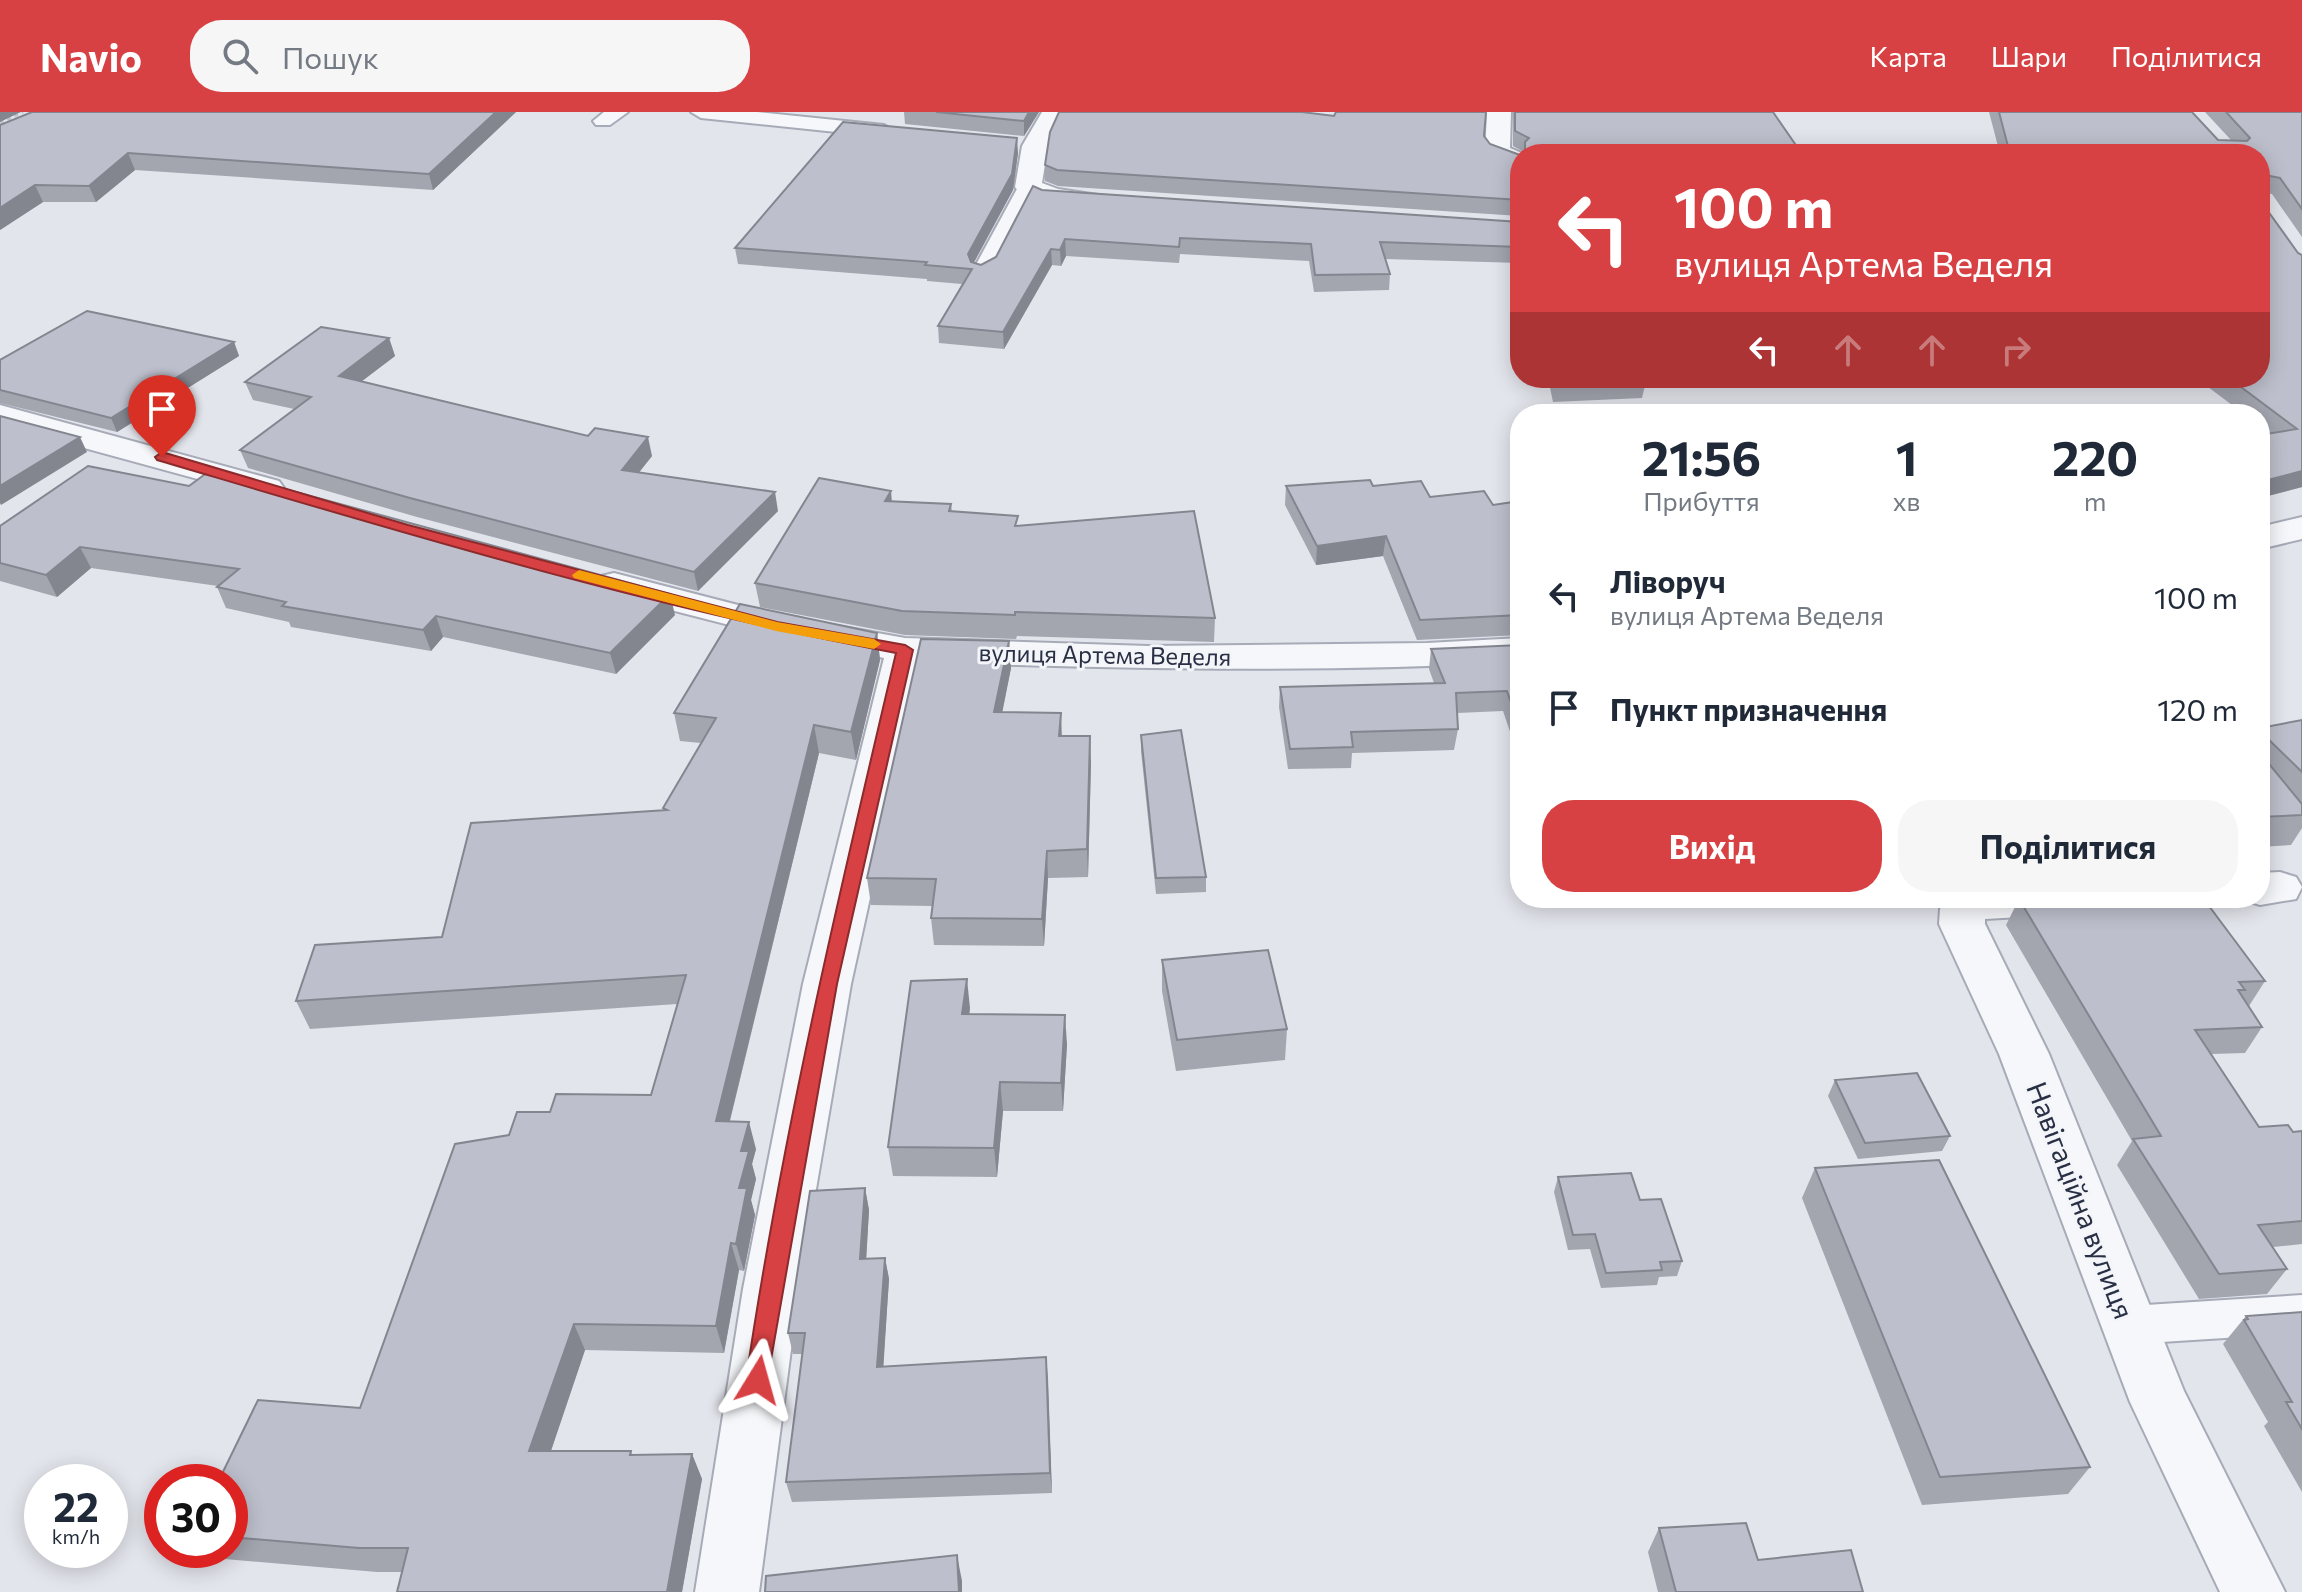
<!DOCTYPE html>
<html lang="uk">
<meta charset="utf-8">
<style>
:root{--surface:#fff;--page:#f6f6f7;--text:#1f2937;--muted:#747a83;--accent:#d84143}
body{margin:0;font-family:Commissioner,sans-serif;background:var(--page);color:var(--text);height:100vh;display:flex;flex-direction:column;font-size:30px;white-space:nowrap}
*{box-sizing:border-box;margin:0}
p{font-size:26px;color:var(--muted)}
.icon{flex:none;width:44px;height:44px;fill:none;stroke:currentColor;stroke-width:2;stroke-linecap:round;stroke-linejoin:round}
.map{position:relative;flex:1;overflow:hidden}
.sheet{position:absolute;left:1510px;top:292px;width:760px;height:504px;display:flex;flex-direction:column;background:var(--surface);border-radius:32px;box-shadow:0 4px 20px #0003}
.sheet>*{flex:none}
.hud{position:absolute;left:1510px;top:32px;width:760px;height:244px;border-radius:32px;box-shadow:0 4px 20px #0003;background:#d84143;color:#fff;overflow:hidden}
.speed{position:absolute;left:24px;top:1352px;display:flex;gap:16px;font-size:40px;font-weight:700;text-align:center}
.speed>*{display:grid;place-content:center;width:104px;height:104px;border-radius:50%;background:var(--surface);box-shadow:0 4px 20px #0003;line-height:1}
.speed small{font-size:20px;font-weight:400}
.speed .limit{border:12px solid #d22;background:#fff;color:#111}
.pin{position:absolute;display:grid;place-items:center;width:68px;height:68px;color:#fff;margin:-82px -34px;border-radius:50% 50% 50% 0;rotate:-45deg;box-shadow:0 0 8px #0007}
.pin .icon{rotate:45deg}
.me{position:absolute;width:88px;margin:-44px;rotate:8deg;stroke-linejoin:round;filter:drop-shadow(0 0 6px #0008)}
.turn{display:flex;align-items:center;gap:28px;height:168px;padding:0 32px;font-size:36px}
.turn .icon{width:104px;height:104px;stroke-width:2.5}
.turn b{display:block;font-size:56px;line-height:68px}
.lanes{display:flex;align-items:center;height:76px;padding:0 32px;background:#0003;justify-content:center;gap:40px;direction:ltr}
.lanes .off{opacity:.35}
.eta{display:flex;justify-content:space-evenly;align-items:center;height:136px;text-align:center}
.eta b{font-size:48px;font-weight:700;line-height:56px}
.cta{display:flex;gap:16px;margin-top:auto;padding:16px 32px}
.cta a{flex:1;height:92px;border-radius:32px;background:var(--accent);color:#fff;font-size:32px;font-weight:700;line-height:92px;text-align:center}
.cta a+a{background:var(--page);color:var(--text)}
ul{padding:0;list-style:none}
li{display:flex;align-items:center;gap:24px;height:112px;padding:0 32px}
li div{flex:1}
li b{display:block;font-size:30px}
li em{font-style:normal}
header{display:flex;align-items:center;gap:48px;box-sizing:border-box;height:112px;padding:0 40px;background:var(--accent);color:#fff}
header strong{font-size:38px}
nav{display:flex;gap:44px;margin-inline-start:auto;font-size:28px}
.search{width:560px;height:72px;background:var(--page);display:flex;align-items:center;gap:20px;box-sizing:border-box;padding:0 28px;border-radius:32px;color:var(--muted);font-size:30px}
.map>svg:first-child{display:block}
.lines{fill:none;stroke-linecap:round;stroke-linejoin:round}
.lane-casing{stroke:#a7abb7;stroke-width:4}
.street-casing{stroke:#a7abb7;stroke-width:4}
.path{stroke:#c1c3cb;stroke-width:3;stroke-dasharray:4 4;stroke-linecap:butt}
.lane{fill:#f6f7fa;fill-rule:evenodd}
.street{fill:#f6f7fa;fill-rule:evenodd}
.wall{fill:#a3a5af}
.shaded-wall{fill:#84868f}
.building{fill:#bdc0cc;stroke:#84868f;stroke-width:2}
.route{fill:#d84143;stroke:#8c2a2c;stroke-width:2}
.slow{fill:#f59e0b}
.labels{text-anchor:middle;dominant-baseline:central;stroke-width:6;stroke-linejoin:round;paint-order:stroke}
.street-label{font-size:24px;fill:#293045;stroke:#f3f5f9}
.near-street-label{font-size:28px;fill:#293045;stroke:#f3f5f9}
</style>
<header>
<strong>Navio</strong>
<div class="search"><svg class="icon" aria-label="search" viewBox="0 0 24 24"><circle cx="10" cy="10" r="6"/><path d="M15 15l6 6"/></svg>Пошук</div>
<nav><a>Карта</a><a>Шари</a><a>Поділитися</a></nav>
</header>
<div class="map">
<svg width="2302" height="1480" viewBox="0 0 2302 1480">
<rect width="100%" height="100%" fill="#e3e5ec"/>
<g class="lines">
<g class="lane-casing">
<g id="lane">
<path d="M604,0H628L610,13H596L593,9Z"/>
<path d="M691,0H757L884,13L894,19L884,25L701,6Z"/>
<path d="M1028,69L1038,75L994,160L983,167L975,165L972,160L1018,75Z"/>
<path d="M2302,1183V1221L2130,1232L2115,1227L2108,1213L2115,1199L2130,1194Z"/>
</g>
</g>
<g class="street-casing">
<g id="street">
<path d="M1042,0H1066L1048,34L1042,71L1058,77L1098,83L1102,89L1098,95C1078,100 1027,92 1015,75L1022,34Z"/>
<path d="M1487,0H1511L1510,36L1524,42H1520V58L1489,45L1485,40Z"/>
<path d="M0,293L279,369L284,376L279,383L267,386L0,313Z"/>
<path d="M2302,405V427L2260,437V415Z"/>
<path d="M614,461L777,503L905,526L1148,534L1427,531L1520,526V550C1320,561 1121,557 922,550L851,872L799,1177L759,1480H695L743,1177L803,872L884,546L776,525L601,480L595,472L601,464Z"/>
<path d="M2280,760L2296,765L2302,775L2296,787L2260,793L2244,788L2243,786H2260V761Z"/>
<path d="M1947,786H2097L2090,797L2074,802L1985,807V812L2049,942L2184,1279L2285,1480H2220L2130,1290L1999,942L1939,812L1940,797Z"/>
</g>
</g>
<path class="path" d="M0,11L23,0"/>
<use href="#lane" class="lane"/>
<use href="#street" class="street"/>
</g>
<g class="wall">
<path d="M32,0H516L433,78L135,58L96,90H43L0,118Z"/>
<path d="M904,0H1039L1024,24L905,12Z"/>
<path d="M1513,0H1773L1802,42H1523L1524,40L1513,34Z"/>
<path d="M1989,0H2192L2218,28H2231L2205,0H2302V125L2272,82L2265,81V95L2298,141L2302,143V375L2260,386V323L2269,321L2260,314V302H2244L2196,266H2260V42H2000Z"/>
<path d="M1484,24L1490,32L1520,43V104L1058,74L1045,69V53Z"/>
<path d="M1018,41L1013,78L974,151L981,153L996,145L1042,78L1520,110V151L1385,147L1390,162L1389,178L1314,180L1309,149L1180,142L1179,151L1066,144L1061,154L1052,153L1004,237L939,231L938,214L962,172L927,169V167L738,152L735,136Z"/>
<path d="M389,226L395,244L362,269L652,344L639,360L778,399L698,479L417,405L248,356L240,338L294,297L253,288L245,270Z"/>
<path d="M234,230L239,244L117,320L0,291V248Z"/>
<path d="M1548,266H1644L1646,269L1642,286L1553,290Z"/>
<path d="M1286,374H1373L1430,385L1493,393L1520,389V523L1417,528L1383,444L1316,453L1285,393Z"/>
<path d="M892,389L951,392L952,399L1019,414L1215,506L1214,530L1017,524L1016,527L905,523L760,495L755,471Z"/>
<path d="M0,414L675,503L616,562L443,525L431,539L291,515L289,510L226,496L217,475L218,474L91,456L57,485L0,469Z"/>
<path d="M877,521L880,548L856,648L819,641L730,1009L756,1037L752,1052L756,1067L751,1088L755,1103L744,1159L739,1158L724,1241L585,1238L551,1339H631L632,1343L692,1342L702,1367L682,1480H397L402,1460H377L213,1446L207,1438H230V1370L360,1296L550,1000L651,983L677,892L310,917L296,889L442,825L663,698V696L701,631L680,629L674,601Z"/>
<path d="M1009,529L1011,556L1002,600L1062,624L1091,651L1088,765L1048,766L1044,834L934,833L931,806L932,794L871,793L867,766Z"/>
<path d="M1520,533V649L1503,599L1457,601L1458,617L1454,638L1352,641L1351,656L1288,657L1279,595L1280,575L1434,571L1429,557L1431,537Z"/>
<path d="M2302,608V716L2291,733L2260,735V616Z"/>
<path d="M1141,623L1206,765V780L1156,782L1141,639Z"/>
<path d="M2019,787L2265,869L2249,894L2262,915L2245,941L2211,942L2259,1015L2293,1020L2302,1019V1132L2273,1135L2287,1157L2267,1182L2199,1187L2117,1053L2132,1029L2006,813Z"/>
<path d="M1162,848L1287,917L1285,948L1176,959L1162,879Z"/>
<path d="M970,896L969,902L1067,932L1063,999H1003L997,1065L893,1064L888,1035Z"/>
<path d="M1835,968L1950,1024L1942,1039L1858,1047L1828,984Z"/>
<path d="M1815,1056L2090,1355L2068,1382L1922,1393L1802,1086Z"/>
<path d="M1558,1065L1640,1088L1682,1149L1677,1164L1659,1165L1657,1173L1601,1176L1590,1137L1568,1138L1554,1080Z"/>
<path d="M865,1076L869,1098L866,1147L885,1146L889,1167L883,1255L1046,1245L1052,1381L792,1390L786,1370L803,1242H793L788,1221Z"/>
<path d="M2302,1200V1380L2264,1314L2268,1310L2223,1232L2246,1204Z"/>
<path d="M1659,1416L1758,1448L1863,1480H1658L1648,1440Z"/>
</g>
<g class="shaded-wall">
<path d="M0,0H21L0,10Z"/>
<path d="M496,0H516L433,78L429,62Z"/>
<path d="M1029,0H1039L1024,24V9Z"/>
<path d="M1017,26L1018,41L1013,78L969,159L968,142Z"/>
<path d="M128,41L135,58L96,90L89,74Z"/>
<path d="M35,73L43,90L0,118V96Z"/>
<path d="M1065,127L1066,144L1061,154L1060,138Z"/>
<path d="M1051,137L1052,153L1004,237L1003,220Z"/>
<path d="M389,226L395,244L345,282L339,264Z"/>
<path d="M234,230L239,244L117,320L111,306Z"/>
<path d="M80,325L87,340L1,393L0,391V374Z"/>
<path d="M648,325L652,344L626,377L622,358Z"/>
<path d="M2302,359V375L2260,386V370Z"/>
<path d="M891,379L893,403L885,389Z"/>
<path d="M775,380L778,399L698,479L694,460Z"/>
<path d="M1386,424L1383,444L1316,453L1317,434Z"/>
<path d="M80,435L91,456L57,485L46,463Z"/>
<path d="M670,482L675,503L616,562L610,541Z"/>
<path d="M436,504L443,525L431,539L423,518Z"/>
<path d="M877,521L880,548L856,648L851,620Z"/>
<path d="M1009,529L1011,556L997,627L994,600Z"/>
<path d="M1061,601L1062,627L1059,624Z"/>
<path d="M814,613L819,641L723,1036L716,1009Z"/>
<path d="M1090,624L1091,651L1088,765L1087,737Z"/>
<path d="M1047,739L1048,766L1044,834L1042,807Z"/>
<path d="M967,867L970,896L966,931L962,902Z"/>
<path d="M1065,903L1067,932L1063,999L1061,971Z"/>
<path d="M1000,970L1003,999L997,1065L994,1036Z"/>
<path d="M749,1010L756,1037L752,1052L756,1067L751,1088L755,1103L744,1159L736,1132L741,1039Z"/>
<path d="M865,1076L869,1098L865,1168L860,1147Z"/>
<path d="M731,1131L739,1158L724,1241L716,1214Z"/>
<path d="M885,1146L889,1167L882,1276L877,1255Z"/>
<path d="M574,1212L585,1238L542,1365L529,1339Z"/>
<path d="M1046,1245L1048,1266L1052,1381L1050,1361Z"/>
<path d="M692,1342L702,1367L682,1480H667Z"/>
<path d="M957,1443L962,1469V1480H959Z"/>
</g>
<g class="building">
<path d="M32,0H496L429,62L128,41L89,74L35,73L0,96V13Z"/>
<path d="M936,0H1029L1024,9Z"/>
<path d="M1059,0H1302L1334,4L1336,0H1486L1484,24L1490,32L1520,43V88L1057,58L1045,53L1050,20Z"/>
<path d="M1515,0H1773L1802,42H1525V30L1529,26L1515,19Z"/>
<path d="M1999,0H2192L2218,28L2247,29L2250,26L2226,0H2302V97L2280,66L2265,63V95L2298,141L2302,143V359L2260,370V323L2297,317L2229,266H2260V42H2010Z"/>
<path d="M843,10L1017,26L1012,62L968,142L971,150L981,153L996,145L1033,74L1042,78L1520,110V135L1380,130L1390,162L1315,163L1311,132L1180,126L1179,135L1065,127L1060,138L1051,137L1003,220L938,214L972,157L925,153L927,150L735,136Z"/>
<path d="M87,199L234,230L111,306L0,278V248Z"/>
<path d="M321,215L389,226L339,264L588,324L595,316L648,325L622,358L775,380L694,460L410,386L240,338L311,285L245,270Z"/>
<path d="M1554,266H1644L1646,269L1556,272Z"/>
<path d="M0,304L80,325L0,374Z"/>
<path d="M88,354L189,374L212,357L670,482L610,541L436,504L423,518L282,494L286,490L217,475L239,457L80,435L46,463L0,451V414Z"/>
<path d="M819,366L891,379L885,389L951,392L949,399L1018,404L1015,414L1194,399L1215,506L1015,500V503L902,499L755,471Z"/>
<path d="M1370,368L1373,374L1421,369L1430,385L1484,379L1493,393L1520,389V503L1420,508L1386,424L1317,434L1286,374Z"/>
<path d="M740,492L877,521L851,620L814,613L716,1009L749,1010L741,1039H749L739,1076H747L736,1132L731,1131L716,1214L574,1212L529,1339H631L630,1343L692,1342L667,1480H397L408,1436H359L230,1425V1370H218L258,1288L360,1296L455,1032L509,1023L517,1000H550L556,982L651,983L686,863L296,889L315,833L442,825L471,711L667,698L663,696L716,606L674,601Z"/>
<path d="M921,527L1009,529L994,600L1061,601L1059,624H1090L1087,737L1047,739L1042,807L931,806L936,767L867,766Z"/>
<path d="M1520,533V617L1507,579L1456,581L1458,617L1351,620L1353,635L1290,637L1280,575L1445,571L1431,537Z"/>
<path d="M2302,608V660L2260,619V616Z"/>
<path d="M1181,618L1206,765L1156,766L1141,623Z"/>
<path d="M2260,641L2302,692V703L2260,705Z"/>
<path d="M2033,786H2203L2265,869L2239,870L2245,878H2238L2262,915L2195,918L2259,1015L2288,1013L2293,1020L2302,1019V1109L2258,1113L2287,1157L2219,1162L2133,1027L2161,1024L2019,787Z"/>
<path d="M1268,838L1287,917L1177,928L1162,848Z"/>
<path d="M967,867L962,902L1065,903L1061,971L1000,970L994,1036L888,1035L911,869Z"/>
<path d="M1917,961L1950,1024L1865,1031L1835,968Z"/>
<path d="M1939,1048L2090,1355L1940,1365L1815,1056Z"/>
<path d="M1631,1061L1640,1088L1661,1087L1682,1149L1660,1150L1662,1158L1606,1161L1595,1122L1573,1123L1558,1065Z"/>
<path d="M865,1076L860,1147L885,1146L877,1255L1046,1245L1050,1361L786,1370L805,1221H788L810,1079Z"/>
<path d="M2302,1200V1317L2286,1290H2292L2244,1208L2248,1207L2246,1204Z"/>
<path d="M1746,1411L1758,1448L1851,1438L1863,1480H1676L1659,1416Z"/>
<path d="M957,1443L959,1480H765L766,1464Z"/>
</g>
<path class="route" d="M162,340L408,413L777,510L905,533L913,538L837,872L766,1276L758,1279L749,1276L746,1268C782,1023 839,782 896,541C646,495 401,420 157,348L155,345Z"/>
<path class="slow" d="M579,458L777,510L874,527L881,532L874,537L776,519L574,466L572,463Z"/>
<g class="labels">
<g class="street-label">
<text transform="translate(1105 542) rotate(1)">вулиця Артема Веделя</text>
</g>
<g class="near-street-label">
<text transform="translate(2081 1088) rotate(69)">Навігаційна вулиця</text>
</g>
</g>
</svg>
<div class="speed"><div>22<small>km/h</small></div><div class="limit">30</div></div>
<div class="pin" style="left:162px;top:345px;background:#d93025"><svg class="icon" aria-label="arrive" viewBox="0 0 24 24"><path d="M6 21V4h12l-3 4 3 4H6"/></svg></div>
<svg class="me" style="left:758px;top:1268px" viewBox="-20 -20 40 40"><path d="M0-17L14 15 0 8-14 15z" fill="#d84143" stroke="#fff" stroke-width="4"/></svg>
<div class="hud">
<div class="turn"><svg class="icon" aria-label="left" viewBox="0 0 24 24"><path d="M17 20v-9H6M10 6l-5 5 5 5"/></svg><div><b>100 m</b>вулиця Артема Веделя</div></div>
<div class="lanes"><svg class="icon" aria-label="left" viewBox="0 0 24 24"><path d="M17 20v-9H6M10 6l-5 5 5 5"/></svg><svg class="icon off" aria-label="ahead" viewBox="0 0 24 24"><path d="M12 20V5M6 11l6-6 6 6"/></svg><svg class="icon off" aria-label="ahead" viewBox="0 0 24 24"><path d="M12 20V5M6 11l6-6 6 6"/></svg><svg class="icon off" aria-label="right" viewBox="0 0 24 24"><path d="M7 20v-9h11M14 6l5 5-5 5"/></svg></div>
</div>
<section class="sheet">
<div class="eta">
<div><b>21:56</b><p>Прибуття</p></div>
<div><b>1</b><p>хв</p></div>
<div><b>220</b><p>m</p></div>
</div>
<ul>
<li><svg class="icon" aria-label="left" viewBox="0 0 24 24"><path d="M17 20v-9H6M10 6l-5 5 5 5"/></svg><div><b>Ліворуч</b><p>вулиця Артема Веделя</p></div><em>100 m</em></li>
<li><svg class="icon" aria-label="arrive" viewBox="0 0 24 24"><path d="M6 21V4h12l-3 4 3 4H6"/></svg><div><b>Пункт призначення</b></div><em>120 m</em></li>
</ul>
<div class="cta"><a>Вихід</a><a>Поділитися</a></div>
</section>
</div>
